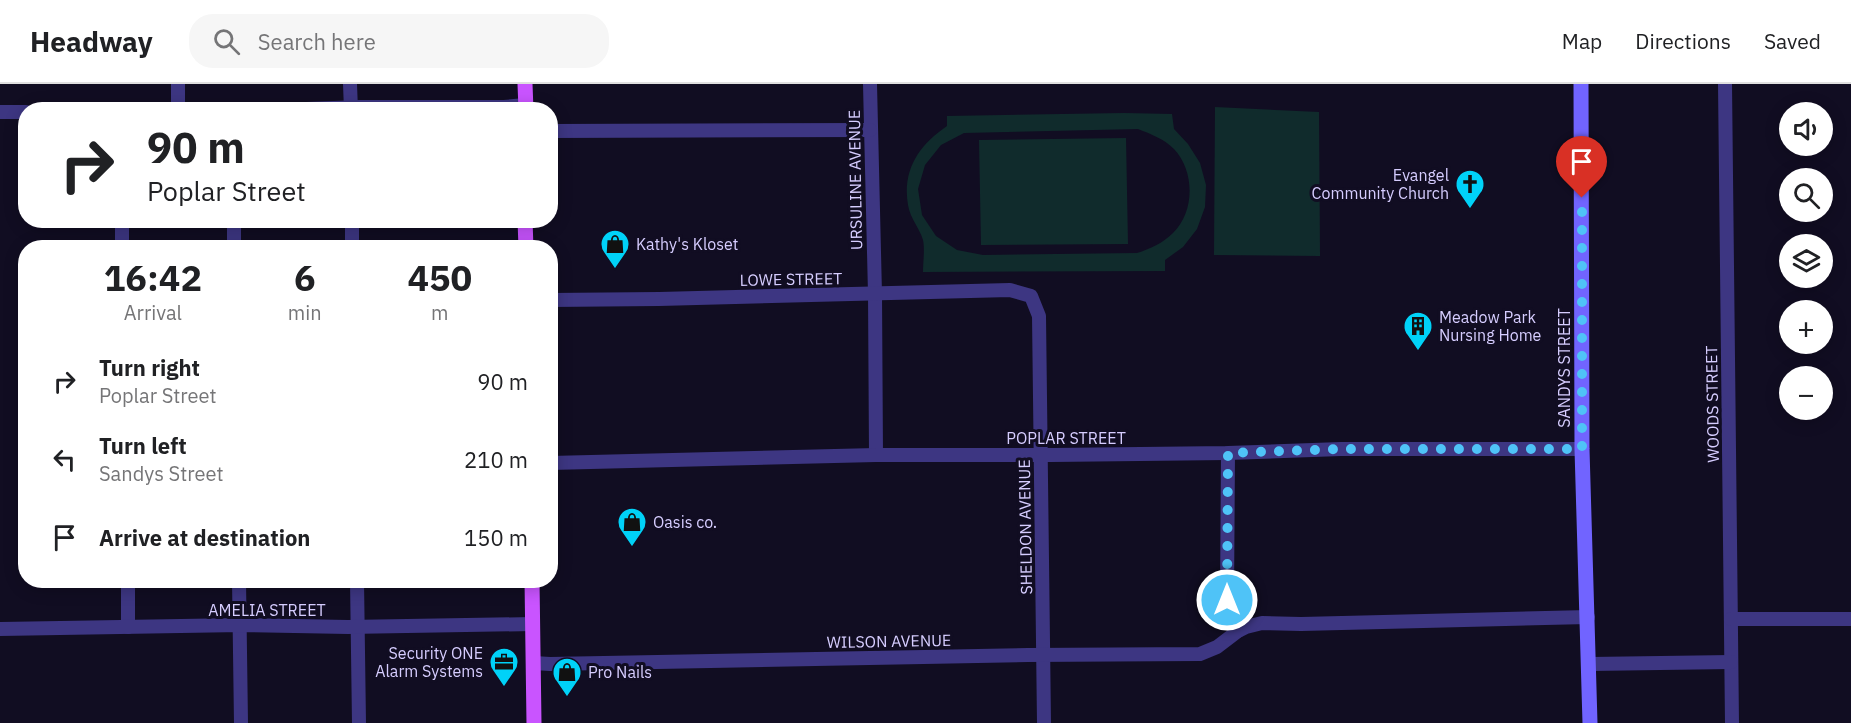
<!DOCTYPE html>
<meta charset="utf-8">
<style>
:root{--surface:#fff;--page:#f6f6f6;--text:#202124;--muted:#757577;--line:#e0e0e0}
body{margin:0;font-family:"IBM Plex Sans",sans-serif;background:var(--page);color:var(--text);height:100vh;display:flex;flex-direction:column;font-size:22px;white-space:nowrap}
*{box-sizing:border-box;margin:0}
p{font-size:20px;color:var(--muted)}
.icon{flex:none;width:33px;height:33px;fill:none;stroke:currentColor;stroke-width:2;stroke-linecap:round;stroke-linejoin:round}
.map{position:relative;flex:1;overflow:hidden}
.details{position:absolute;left:18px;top:156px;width:540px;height:348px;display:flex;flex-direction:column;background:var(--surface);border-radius:24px;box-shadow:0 3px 15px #0003}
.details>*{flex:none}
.banner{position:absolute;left:18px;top:18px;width:540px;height:126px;border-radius:24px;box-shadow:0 3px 15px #0003;background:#fff;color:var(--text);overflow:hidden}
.controls{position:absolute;left:1779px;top:18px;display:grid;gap:12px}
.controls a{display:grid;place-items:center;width:54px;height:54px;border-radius:50%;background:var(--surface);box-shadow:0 3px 15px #0003;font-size:30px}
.pin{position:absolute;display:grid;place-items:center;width:51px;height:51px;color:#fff;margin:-62px -26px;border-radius:50% 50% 50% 0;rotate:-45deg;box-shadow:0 0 6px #0007}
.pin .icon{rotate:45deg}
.me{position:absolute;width:66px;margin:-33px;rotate:0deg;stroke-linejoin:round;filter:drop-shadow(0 0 4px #0008)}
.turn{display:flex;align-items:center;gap:21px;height:126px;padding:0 30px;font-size:27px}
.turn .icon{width:78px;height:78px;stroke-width:2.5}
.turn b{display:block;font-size:42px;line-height:51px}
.eta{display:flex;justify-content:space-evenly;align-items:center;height:102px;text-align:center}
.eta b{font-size:36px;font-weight:700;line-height:42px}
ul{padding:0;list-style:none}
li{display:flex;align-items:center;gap:18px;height:78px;padding:0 30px}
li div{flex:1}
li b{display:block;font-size:22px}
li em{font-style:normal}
header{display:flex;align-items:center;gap:36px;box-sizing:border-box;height:84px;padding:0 30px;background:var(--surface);border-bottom:2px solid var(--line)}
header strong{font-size:28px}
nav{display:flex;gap:33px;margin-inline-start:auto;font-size:21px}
.search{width:420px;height:54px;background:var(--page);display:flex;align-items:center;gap:15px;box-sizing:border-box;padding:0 21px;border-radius:24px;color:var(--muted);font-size:22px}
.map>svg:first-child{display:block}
.green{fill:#102b2c;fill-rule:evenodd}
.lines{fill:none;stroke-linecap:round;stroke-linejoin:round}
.street{stroke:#3d3682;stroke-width:14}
.secondary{stroke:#7164ff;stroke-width:15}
.primary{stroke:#c954ff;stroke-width:15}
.route{stroke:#4fc3f7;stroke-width:10;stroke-dasharray:0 18}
.labels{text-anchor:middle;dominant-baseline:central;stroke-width:6;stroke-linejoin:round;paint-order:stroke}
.poi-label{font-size:16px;fill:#d6cdff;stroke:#110d22;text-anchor:start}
.street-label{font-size:16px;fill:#d6cdff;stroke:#110d22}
</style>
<header>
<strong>Headway</strong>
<div class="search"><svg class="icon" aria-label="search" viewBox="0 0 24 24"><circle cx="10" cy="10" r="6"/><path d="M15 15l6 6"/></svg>Search here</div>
<nav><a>Map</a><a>Directions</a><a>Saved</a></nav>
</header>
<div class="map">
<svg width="1851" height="639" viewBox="0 0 1851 639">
<rect width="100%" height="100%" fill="#110d22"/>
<g class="green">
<path d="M1215,23L1319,28L1320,172L1214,171Z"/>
<path d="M1124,29L1172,30L1174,45L1188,60L1200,79L1206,101L1205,123L1197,145L1183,163L1165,176V187L923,188C923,178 925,165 923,156C920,145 910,134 908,121C902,86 919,61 947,42V32ZM1138,45C1151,50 1164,55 1174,65C1195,87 1195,128 1173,149C1163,159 1150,165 1137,169L983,171L957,166L936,152L922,131L918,105L925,81L941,61L964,49Z"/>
<path d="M1126,54L1128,160L981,161L979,56Z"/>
</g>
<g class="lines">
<g class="street">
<path d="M178,0V26"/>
<path d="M350,0L351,26"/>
<path d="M870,0L875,210L876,371"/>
<path d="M1725,0L1732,639"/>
<path d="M279,26L360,23H504L525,21"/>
<path d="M0,28H26"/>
<path d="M550,47L870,46"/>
<path d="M122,136V164"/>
<path d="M234,136V164"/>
<path d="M352,136V164"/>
<path d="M550,216L659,215L1010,206L1031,212L1039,232L1044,639"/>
<path d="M1228,369L1227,516L1238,547"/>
<path d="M550,379L876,371H1052L1228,369L1341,365H1582"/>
<path d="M128,496V543"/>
<path d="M239,496L241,639"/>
<path d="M357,496L359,639"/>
<path d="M1731,535H1851"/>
<path d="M0,545L241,541L348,543L533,540"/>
<path d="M534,579L550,580L1028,571L1200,570L1217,563L1238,547L1246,543L1262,539L1301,540L1588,533"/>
<path d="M1590,580L1731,578"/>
</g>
<path class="secondary" d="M1581,0L1582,365L1590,639"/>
<g class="primary">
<path d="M525,0L526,26"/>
<path d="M525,136L526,164"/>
<path d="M532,496L534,639"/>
</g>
</g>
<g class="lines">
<path class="route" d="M1227,516L1228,369L1341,365H1582V114"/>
</g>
<defs>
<g id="church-pin" transform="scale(1.5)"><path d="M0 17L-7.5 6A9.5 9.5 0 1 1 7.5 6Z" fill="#00d2f8" stroke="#110d22"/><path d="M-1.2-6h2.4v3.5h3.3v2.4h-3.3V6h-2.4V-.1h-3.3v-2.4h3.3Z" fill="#111"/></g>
<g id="shop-pin" transform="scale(1.5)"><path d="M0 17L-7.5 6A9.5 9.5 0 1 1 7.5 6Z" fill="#00d2f8" stroke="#110d22"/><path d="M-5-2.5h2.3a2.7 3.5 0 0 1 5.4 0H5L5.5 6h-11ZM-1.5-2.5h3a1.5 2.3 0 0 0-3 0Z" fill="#111"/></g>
<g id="building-pin" transform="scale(1.5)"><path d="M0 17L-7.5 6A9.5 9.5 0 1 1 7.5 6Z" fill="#00d2f8" stroke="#110d22"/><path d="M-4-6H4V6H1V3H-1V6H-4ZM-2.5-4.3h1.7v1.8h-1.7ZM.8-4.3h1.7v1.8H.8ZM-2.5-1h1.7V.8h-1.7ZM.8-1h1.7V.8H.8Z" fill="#111"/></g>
<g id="office-pin" transform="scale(1.5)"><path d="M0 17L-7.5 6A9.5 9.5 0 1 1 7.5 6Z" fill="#00d2f8" stroke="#110d22"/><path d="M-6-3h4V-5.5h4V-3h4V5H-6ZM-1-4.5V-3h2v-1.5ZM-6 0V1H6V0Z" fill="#111"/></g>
</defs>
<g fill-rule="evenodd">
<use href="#church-pin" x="1470" y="100"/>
<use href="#shop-pin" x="615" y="160"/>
<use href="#building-pin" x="1418" y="242"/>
<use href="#shop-pin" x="632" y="438"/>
<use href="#office-pin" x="504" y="578"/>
<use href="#shop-pin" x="567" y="588"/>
</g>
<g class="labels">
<g class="poi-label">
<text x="1449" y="91" text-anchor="end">Evangel<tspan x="1449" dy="18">Community Church</tspan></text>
<text x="636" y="160">Kathy's Kloset</text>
<text x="1439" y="233">Meadow Park<tspan x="1439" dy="18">Nursing Home</tspan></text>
<text x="653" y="438">Oasis co.</text>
<text x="483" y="569" text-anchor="end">Security ONE<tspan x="483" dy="18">Alarm Systems</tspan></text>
<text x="588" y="588">Pro Nails</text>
</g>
<g class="street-label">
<text transform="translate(855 96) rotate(-91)">URSULINE AVENUE</text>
<text transform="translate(791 195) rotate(-1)">LOWE STREET</text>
<text transform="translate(1564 284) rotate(-90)">SANDYS STREET</text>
<text transform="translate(1712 320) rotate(-91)">WOODS STREET</text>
<text x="1066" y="354">POPLAR STREET</text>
<text transform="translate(1025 443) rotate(-91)">SHELDON AVENUE</text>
<text x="267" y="526">AMELIA STREET</text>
<text transform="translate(889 557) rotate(-1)">WILSON AVENUE</text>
</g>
</g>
</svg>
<div class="controls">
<a><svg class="icon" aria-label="sound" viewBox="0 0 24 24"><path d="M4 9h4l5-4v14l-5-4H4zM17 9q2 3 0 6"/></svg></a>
<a><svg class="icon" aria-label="search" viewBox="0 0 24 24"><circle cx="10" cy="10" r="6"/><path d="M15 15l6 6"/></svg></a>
<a><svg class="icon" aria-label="layers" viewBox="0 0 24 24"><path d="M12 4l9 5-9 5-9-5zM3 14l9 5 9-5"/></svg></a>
<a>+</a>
<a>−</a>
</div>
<div class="pin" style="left:1582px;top:114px;background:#d93025"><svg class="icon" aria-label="arrive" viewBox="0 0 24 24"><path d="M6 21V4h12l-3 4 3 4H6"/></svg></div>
<svg class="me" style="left:1227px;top:516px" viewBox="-20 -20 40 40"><circle r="17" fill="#4fc3f7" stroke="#fff" stroke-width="3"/><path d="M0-11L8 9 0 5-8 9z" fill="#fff"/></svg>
<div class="banner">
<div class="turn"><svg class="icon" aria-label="right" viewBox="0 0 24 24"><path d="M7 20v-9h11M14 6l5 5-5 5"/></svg><div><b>90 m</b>Poplar Street</div></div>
</div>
<section class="details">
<div class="eta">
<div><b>16:42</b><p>Arrival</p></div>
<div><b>6</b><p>min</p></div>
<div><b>450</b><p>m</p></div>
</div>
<ul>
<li><svg class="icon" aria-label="right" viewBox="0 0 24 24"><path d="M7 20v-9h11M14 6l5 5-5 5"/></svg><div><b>Turn right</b><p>Poplar Street</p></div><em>90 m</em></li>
<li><svg class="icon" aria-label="left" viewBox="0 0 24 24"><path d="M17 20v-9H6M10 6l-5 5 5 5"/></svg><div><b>Turn left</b><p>Sandys Street</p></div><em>210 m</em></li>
<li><svg class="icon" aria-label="arrive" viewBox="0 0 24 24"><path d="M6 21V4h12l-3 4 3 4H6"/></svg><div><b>Arrive at destination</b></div><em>150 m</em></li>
</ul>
</section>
</div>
